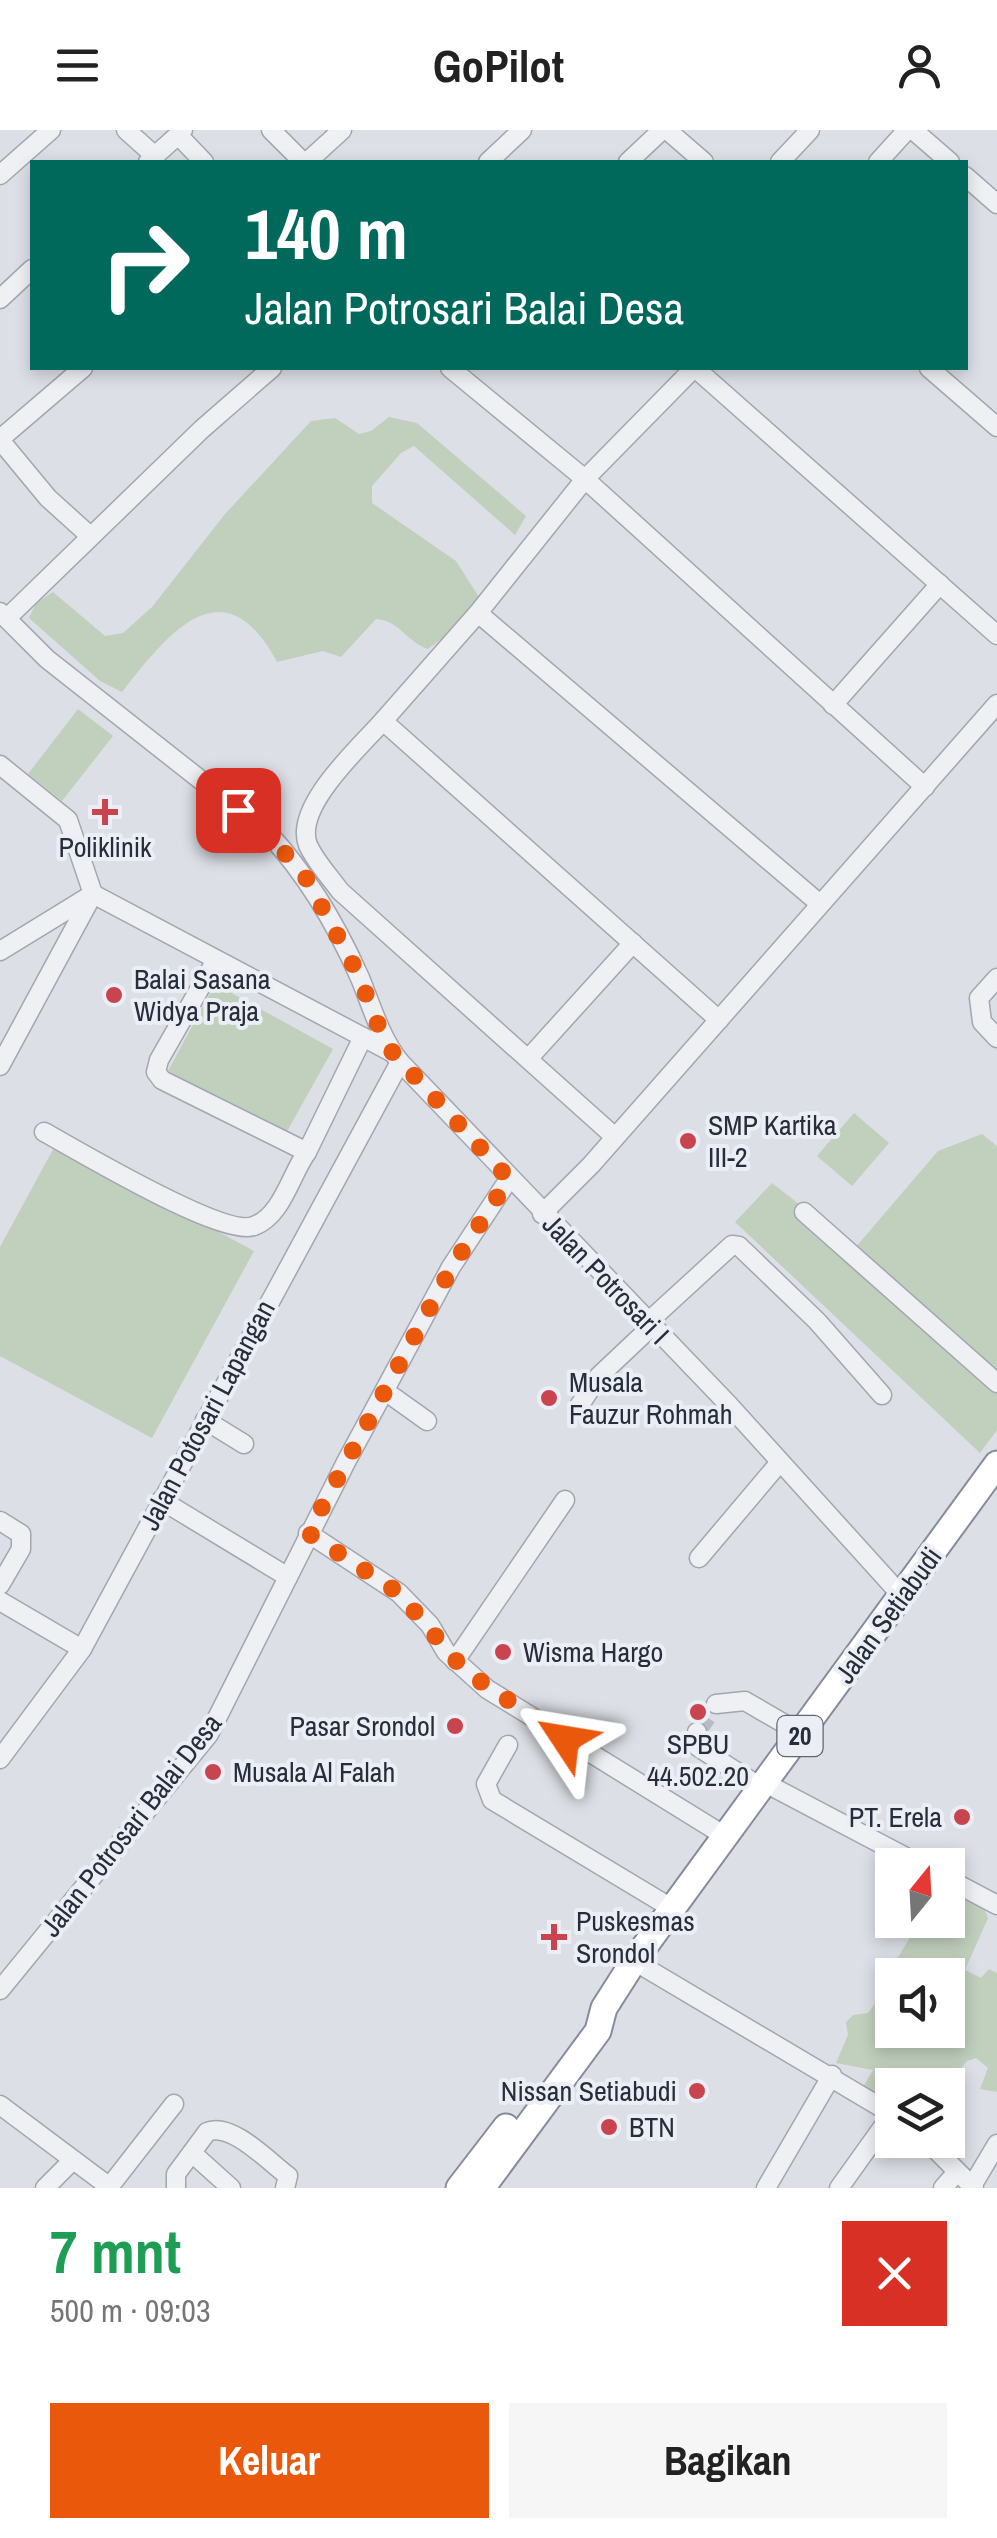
<!DOCTYPE html>
<html lang="id">
<meta charset="utf-8">
<style>
:root{--surface:#fff;--page:#f6f6f6;--text:#222;--muted:#767676;--accent:#ea580c}
body{margin:0;font-family:"Archivo Narrow",sans-serif;background:var(--page);color:var(--text);height:100vh;display:flex;flex-direction:column;font-size:38px;white-space:nowrap}
*{box-sizing:border-box;margin:0}
p{font-size:32px;color:var(--muted)}
.icon{flex:none;width:55px;height:55px;fill:none;stroke:currentColor;stroke-width:2;stroke-linecap:round;stroke-linejoin:round}
.map{position:relative;height:2058px;overflow:hidden}
.drawer{display:flex;flex-direction:column;background:var(--surface);flex:1}
.drawer>*{flex:none}
.guide{position:absolute;left:30px;top:30px;width:938px;height:210px;border-radius:0px;box-shadow:0 5px 15px #0003;background:#00695c;color:#fff;overflow:hidden}
.needle{width:65px;rotate:18deg}
.buttons{position:absolute;left:875px;top:1718px;display:grid;gap:20px}
.buttons a{display:grid;place-items:center;width:90px;height:90px;border-radius:0px;background:var(--surface);box-shadow:0 5px 15px #0003;font-size:50px}
.pin{position:absolute;display:grid;place-items:center;width:85px;height:85px;color:#fff;margin:-42px;border-radius:20px;box-shadow:0 5px 15px #0006}
.me{position:absolute;width:110px;margin:-55px;rotate:303deg;stroke-linejoin:round;filter:drop-shadow(0 0 8px #0008)}
.turn{display:flex;align-items:center;gap:35px;height:210px;padding:0 50px;font-size:45px}
.turn .icon{width:130px;height:130px;stroke-width:2.5}
.turn b{display:block;font-size:70px;line-height:85px}
.round{display:grid;place-items:center;flex:none;width:105px;height:105px;border-radius:0px;background:var(--page)}
.overview{display:flex;align-items:center;justify-content:space-between;height:170px;padding:0 50px}
h1{font-size:60px;font-weight:700;line-height:75px;color:#1e9e55}
.primary-button{display:flex;gap:20px;margin-top:auto;padding:20px 50px}
.primary-button a{flex:1;height:115px;border-radius:0px;background:var(--accent);color:#fff;font-size:40px;font-weight:700;line-height:115px;text-align:center}
.primary-button a+a{background:var(--page);color:var(--text)}
header{display:flex;justify-content:space-between;align-items:center;height:130px;padding:0 50px;background:var(--surface);font-size:45px;font-weight:700}
.map>svg:first-child{display:block}
.green{fill:#c1cfbd;fill-rule:evenodd}
.lines{fill:none;stroke-linecap:round;stroke-linejoin:round}
.minor-tunnel{stroke:#b8bbc4;stroke-width:18;stroke-dasharray:18 9;stroke-linecap:butt}
.minor-casing{stroke:#a2a6af;stroke-width:21}
.highway-casing{stroke:#848c9c;stroke-width:29}
.minor{stroke:#eef0f4;stroke-width:18}
.highway{stroke:#fff;stroke-width:25}
.route{stroke:#ea580c;stroke-width:18;stroke-dasharray:0 32.4}
.poi-dot{fill:#c8444e;stroke:#ebeef4;stroke-width:4}
.labels{text-anchor:middle;dominant-baseline:central;stroke-width:8;stroke-linejoin:round;paint-order:stroke}
.shield{fill:#ebeef4;stroke:#616772;stroke-width:2.5}
.shield-label{font-size:25px;font-weight:bold;fill:#262d3b}
.poi-label{font-size:28px;fill:#262d3b;stroke:#ebeef4;text-anchor:start}
.street-label{font-size:28px;fill:#262d3b;stroke:#ebeef4}
</style>
<header><svg class="icon" aria-label="menu" viewBox="0 0 24 24"><path d="M4 6h16M4 12h16M4 18h16"/></svg>GoPilot<svg class="icon" aria-label="person" viewBox="0 0 24 24"><circle cx="12" cy="8" r="4"/><path d="M4 21q1-7 8-7t8 7"/></svg></header>
<div class="map">
<svg width="997" height="2058" viewBox="0 0 997 2058">
<rect width="100%" height="100%" fill="#dcdfe6"/>
<g class="green">
<path d="M389,287L417,293L526,386L515,405L414,316L401,323L372,356V373L456,431L479,467L452,501L428,519C408,513 399,490 376,489L341,527L323,521L277,532C223,431 167,505 122,562L100,551L29,488L36,473L53,462L105,506L123,503L152,477L225,384L311,291L335,288L359,304L371,301Z"/>
<path d="M78,579L113,606L62,671L28,644Z"/>
<path d="M215,854L333,919L285,1005L168,941Z"/>
<path d="M854,983L889,1013L852,1056L817,1026Z"/>
<path d="M982,1004L997,1016V1300L980,1323L735,1092L772,1053L855,1118L938,1021Z"/>
<path d="M56,1014L254,1121L152,1308L0,1226V1117Z"/>
<path d="M948,1743L978,1764L988,1788L965,1840L981,1848L989,1839L997,1843V1962L980,1959L988,1938L976,1928L967,1931L945,1955H892V1974L863,1957L873,1940L836,1933L848,1905L846,1892L853,1885L868,1883L879,1868L880,1856L921,1790H948ZM892,1845H948V1900H892Z"/>
</g>
<g class="lines">
<path class="minor-tunnel" d="M697,1602L716,1574"/>
<g class="minor-casing">
<g id="minor">
<path d="M126,0L155,26"/>
<path d="M183,0L178,5L204,32"/>
<path d="M271,0L303,32"/>
<path d="M667,0L704,32"/>
<path d="M913,0L950,32"/>
<path d="M148,32L178,5"/>
<path d="M307,32L342,0"/>
<path d="M488,32L522,0"/>
<path d="M628,32L662,0"/>
<path d="M780,32L810,0"/>
<path d="M878,32L907,0"/>
<path d="M0,45L51,0"/>
<path d="M965,46L997,74"/>
<path d="M0,169L32,139"/>
<path d="M450,238L585,349L925,657"/>
<path d="M695,238L997,505"/>
<path d="M929,238L997,297"/>
<path d="M0,309L83,238"/>
<path d="M0,310L48,368L89,405"/>
<path d="M0,482L47,529L268,703C306,744 337,796 360,848C372,877 380,907 400,932L729,1275L901,1465"/>
<path d="M478,483L820,774"/>
<path d="M7,488L202,299L272,238"/>
<path d="M833,575L940,454"/>
<path d="M383,591L478,483L585,349L694,238"/>
<path d="M0,635L68,690L93,764L0,821"/>
<path d="M216,830L159,930L156,942L162,950L307,1022L363,907"/>
<path d="M997,848L979,868L982,892L997,908"/>
<path d="M528,929L633,813"/>
<path d="M0,936L93,764L393,923"/>
<path d="M44,1002C79,1021 223,1108 254,1096C282,1086 291,1044 307,1022"/>
<path d="M615,1007L340,761C330,747 315,731 308,715C293,677 360,617 383,591L719,890"/>
<path d="M804,1082L997,1253"/>
<path d="M542,1084L591,1035L997,574"/>
<path d="M648,1192L732,1115L739,1116L817,1191L882,1265"/>
<path d="M385,1261L427,1291"/>
<path d="M579,1276L599,1246L652,1196"/>
<path d="M205,1290L244,1314"/>
<path d="M161,1370L288,1447"/>
<path d="M0,1391L21,1404V1419L0,1455"/>
<path d="M308,1403L399,1463L430,1495L446,1522L487,1559L725,1706"/>
<path d="M699,1428L780,1332"/>
<path d="M0,1471L82,1519"/>
<path d="M455,1531L565,1370"/>
<path d="M716,1574L745,1571L802,1604"/>
<path d="M697,1602L698,1617L762,1658"/>
<path d="M508,1615L486,1654L492,1670L673,1779"/>
<path d="M0,1629L82,1519L400,932"/>
<path d="M765,1653L921,1735"/>
<path d="M948,1749L997,1775"/>
<path d="M634,1831L892,1984"/>
<path d="M0,1860L209,1604L346,1332L451,1137L509,1049"/>
<path d="M0,1975L111,2058"/>
<path d="M926,2010L974,2058"/>
<path d="M192,2023L231,2058"/>
<path d="M110,2056L174,1974"/>
<path d="M972,2056L997,2014"/>
<path d="M45,2058L72,2031"/>
<path d="M176,2058V2044L207,2002C231,1991 269,2032 288,2046L285,2058"/>
<path d="M766,2058L832,1945"/>
<path d="M839,2058L892,1984"/>
<path d="M943,2058L957,2042"/>
</g>
</g>
<g class="highway-casing">
<g id="highway">
<path d="M459,2058L506,1997"/>
<path d="M482,2058L598,1901L604,1878L634,1831L997,1334"/>
</g>
</g>
<use href="#minor" class="minor"/>
<use href="#highway" class="highway"/>
</g>
<g class="lines">
<path class="route" d="M238,680L268,704L305,746L358,844L386,915L509,1049L452,1137L308,1403L399,1463L464,1540L565,1609"/>
</g>
<g class="poi-dot">
<path d="M100 667h10v10h10v10h-10v10h-10v-10h-10v-10h10z"/>
<circle cx="114" cy="865" r="10"/>
<circle cx="688" cy="1011" r="10"/>
<circle cx="549" cy="1268" r="10"/>
<circle cx="503" cy="1522" r="10"/>
<circle cx="698" cy="1582" r="10"/>
<circle cx="455" cy="1596" r="10"/>
<circle cx="213" cy="1642" r="10"/>
<circle cx="962" cy="1687" r="10"/>
<path d="M549 1792h10v10h10v10h-10v10h-10v-10h-10v-10h10z"/>
<circle cx="697" cy="1961" r="10"/>
<circle cx="609" cy="1997" r="10"/>
</g>
<g class="labels">
<rect class="shield" x="777.5" y="1586" width="45" height="40" rx="8"/>
<g class="shield-label">
<text x="800" y="1606">20</text>
</g>
<g class="poi-label">
<text x="105" y="717" text-anchor="middle">Poliklinik</text>
<text x="134" y="849">Balai Sasana<tspan x="134" dy="32">Widya Praja</tspan></text>
<text x="708" y="995">SMP Kartika<tspan x="708" dy="32">III-2</tspan></text>
<text x="569" y="1252">Musala<tspan x="569" dy="32">Fauzur Rohmah</tspan></text>
<text x="523" y="1522">Wisma Hargo</text>
<text x="435" y="1596" text-anchor="end">Pasar Srondol</text>
<text x="698" y="1614" text-anchor="middle">SPBU<tspan x="698" dy="32">44.502.20</tspan></text>
<text x="233" y="1642">Musala Al Falah</text>
<text x="942" y="1687" text-anchor="end">PT. Erela</text>
<text x="576" y="1791">Puskesmas<tspan x="576" dy="32">Srondol</tspan></text>
<text x="677" y="1961" text-anchor="end">Nissan Setiabudi</text>
<text x="629" y="1997">BTN</text>
</g>
<g class="street-label">
<text transform="translate(606 1149) rotate(46)">Jalan Potrosari I</text>
<text transform="translate(207 1285) rotate(-62)">Jalan Potosari Lapangan</text>
<text transform="translate(888 1485) rotate(-54)">Jalan Setiabudi</text>
<text transform="translate(131 1695) rotate(-52)">Jalan Potrosari Balai Desa</text>
</g>
</g>
</svg>
<div class="buttons">
<a><svg class="needle" viewBox="-14 -14 28 28"><path d="M0-13l5 13h-10z" fill="#e53935"/><path d="M0 13l5-13h-10z" fill="#767676"/></svg></a>
<a><svg class="icon" aria-label="sound" viewBox="0 0 24 24"><path d="M4 9h4l5-4v14l-5-4H4zM17 9q2 3 0 6"/></svg></a>
<a><svg class="icon" aria-label="layers" viewBox="0 0 24 24"><path d="M12 4l9 5-9 5-9-5zM3 14l9 5 9-5"/></svg></a>
</div>
<div class="pin" style="left:238px;top:680px;background:#d93025"><svg class="icon" aria-label="arrive" viewBox="0 0 24 24"><path d="M6 21V4h12l-3 4 3 4H6"/></svg></div>
<svg class="me" style="left:565px;top:1609px" viewBox="-20 -20 40 40"><path d="M0-17L14 15 0 8-14 15z" fill="#ea580c" stroke="#fff" stroke-width="4"/></svg>
<div class="guide">
<div class="turn"><svg class="icon" aria-label="right" viewBox="0 0 24 24"><path d="M7 20v-9h11M14 6l5 5-5 5"/></svg><div><b>140 m</b>Jalan Potrosari Balai Desa</div></div>
</div>
</div>
<section class="drawer">
<div class="overview"><div><h1>7 mnt</h1><p>500 m · 09:03</p></div><a class="round" style="background:#d93025;color:#fff"><svg class="icon" aria-label="close" viewBox="0 0 24 24"><path d="M6 6l12 12M18 6L6 18"/></svg></a></div>
<div class="primary-button"><a>Keluar</a><a>Bagikan</a></div>
</section>
